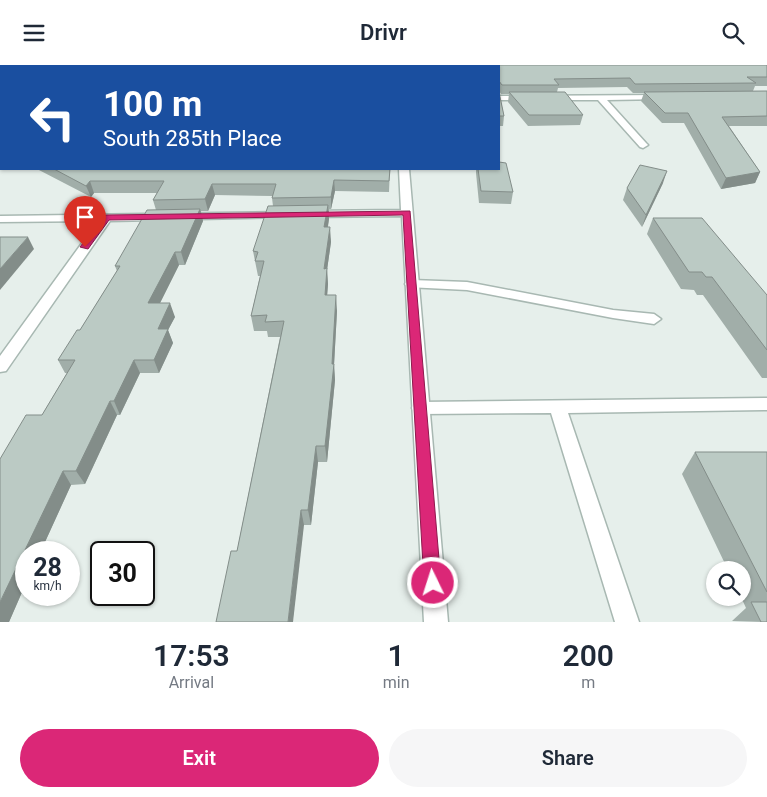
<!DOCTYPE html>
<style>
:root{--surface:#fff;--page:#f6f6f7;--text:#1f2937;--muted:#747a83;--accent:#db2777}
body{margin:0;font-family:Roboto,sans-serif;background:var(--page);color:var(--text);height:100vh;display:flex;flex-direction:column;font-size:19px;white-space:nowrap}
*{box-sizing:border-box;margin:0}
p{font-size:16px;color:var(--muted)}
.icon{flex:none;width:28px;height:28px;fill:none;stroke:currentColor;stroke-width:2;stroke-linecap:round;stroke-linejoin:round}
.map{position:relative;height:557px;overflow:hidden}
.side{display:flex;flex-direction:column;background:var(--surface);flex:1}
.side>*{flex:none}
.guide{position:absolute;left:0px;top:0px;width:500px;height:105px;box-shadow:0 1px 4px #0004;background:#1a4fa0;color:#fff;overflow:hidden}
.buttons{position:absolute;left:706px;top:496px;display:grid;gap:10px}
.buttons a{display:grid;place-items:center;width:45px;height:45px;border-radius:50%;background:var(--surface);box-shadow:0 1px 4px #0004;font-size:25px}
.speed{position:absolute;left:15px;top:476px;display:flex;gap:10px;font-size:25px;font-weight:700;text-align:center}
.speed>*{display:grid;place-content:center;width:65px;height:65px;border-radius:50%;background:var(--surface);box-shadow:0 1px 4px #0004;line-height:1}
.speed small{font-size:12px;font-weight:400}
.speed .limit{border:2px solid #111;border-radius:8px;background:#fff;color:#111}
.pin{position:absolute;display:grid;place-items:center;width:42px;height:42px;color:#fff;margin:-51px -21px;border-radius:50% 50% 50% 0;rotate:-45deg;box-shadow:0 0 5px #0007}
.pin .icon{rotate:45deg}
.me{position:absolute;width:55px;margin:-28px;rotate:356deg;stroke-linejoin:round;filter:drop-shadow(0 0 4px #0008)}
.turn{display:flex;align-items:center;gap:18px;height:105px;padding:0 20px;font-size:22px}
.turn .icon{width:65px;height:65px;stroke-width:2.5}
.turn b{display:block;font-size:35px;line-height:42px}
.eta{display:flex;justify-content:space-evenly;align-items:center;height:85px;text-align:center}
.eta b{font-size:30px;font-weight:600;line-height:35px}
.button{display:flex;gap:10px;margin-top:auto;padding:10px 20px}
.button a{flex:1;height:58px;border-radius:30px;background:var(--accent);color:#fff;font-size:20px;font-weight:600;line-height:58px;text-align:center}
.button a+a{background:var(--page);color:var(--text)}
header{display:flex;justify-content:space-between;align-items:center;height:65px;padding:0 20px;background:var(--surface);font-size:22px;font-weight:600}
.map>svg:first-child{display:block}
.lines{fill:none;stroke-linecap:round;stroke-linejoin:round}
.lane-casing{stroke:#a8b8b2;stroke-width:3}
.street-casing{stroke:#a8b8b2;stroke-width:3}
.lane{fill:#fff;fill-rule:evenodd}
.street{fill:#fff;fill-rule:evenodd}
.wall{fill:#a1aea9}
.shaded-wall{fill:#838d89}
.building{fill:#bbcac4;stroke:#838d89}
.route{fill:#db2777;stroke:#8e194d}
</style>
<header><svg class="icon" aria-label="menu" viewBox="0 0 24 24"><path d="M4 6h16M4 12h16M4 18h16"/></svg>Drivr<svg class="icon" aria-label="search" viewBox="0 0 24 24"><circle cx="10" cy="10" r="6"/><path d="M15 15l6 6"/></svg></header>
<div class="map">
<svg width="767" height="557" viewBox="0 0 767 557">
<rect width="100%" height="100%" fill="#e6efeb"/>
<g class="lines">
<g class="lane-casing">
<g id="lane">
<path d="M412,215L467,217L613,245L654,249L661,254L654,259L613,253L467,225L407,222L405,219L407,216Z"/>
<path d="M767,333V345L568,348L639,557H615L551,348L420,349L414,348L412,343L414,338L420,337Z"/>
</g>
</g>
<g class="street-casing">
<g id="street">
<rect x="394" y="0" width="6" height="1"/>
<path d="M663,30H666V34L607,35L646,78L648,80L643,83L640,82L598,35H499V31Z"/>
<path d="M399,104H409L448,557H424L402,151L308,152L302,149L308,146L401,145Z"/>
<path d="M285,147L291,150L289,152L110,156L6,306L0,307V291L98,156L0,157V151Z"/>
</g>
</g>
<use href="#lane" class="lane"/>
<use href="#street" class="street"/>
</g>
<g class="wall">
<path d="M0,0L1,1V85L0,84Z"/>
<path d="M422,0H767V21H755L753,26H767V61H729L760,107L755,118L721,124L684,58H662L641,36L644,28H633L627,22L558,23L557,27L583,50L580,60L528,61L508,37L509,29H501L499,26V1H422Z"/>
<path d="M499,27L504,51L503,61H499Z"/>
<path d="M37,104H390L389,127L335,126L331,144H329V154L328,162L331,177L327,205L328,219L327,230L337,246L334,300L335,315L327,397H318L311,460H304L237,486L280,272H268L267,266H254L251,251L260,211H258L253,186L273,141L272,133L273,131L215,130L208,146H201L203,156L185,200H179L160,238L175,252L168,265L173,278L159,308H140L120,350H117L85,419L71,420L40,488H26V518L9,557H0L42,350L67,308H65L58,295L80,265L117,206L115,201L156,145L153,135L157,128H94L91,132Z"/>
<path d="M476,104H499L513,127L511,139L479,138L476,108Z"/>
<path d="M663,118L642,162L623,135L627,123Z"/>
<path d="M653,153L767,230V313H762L703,230H697L694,225L681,224L647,169Z"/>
<path d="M695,387H767V557L732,556L746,543L741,532H742V505H728L682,409Z"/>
</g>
<g class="shaded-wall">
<path d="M667,106L663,118L642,162L646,150Z"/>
<path d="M760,107L755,118L721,124L726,113Z"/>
<path d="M334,115L335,126L331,144V132Z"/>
<path d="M90,116L94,128L91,132L86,121Z"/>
<path d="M212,119L215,130L208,146L205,134Z"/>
<path d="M328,140L329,154L325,177L324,162Z"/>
<path d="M200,144L203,156L185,200L181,187Z"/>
<path d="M330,162L331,177L327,205L328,219L326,246L325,230L324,204Z"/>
<path d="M28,172L34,184L0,225V204Z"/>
<path d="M175,187L179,200L153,252L148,238Z"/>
<path d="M336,230L337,246L334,300L335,315L327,397L325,381L332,299Z"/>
<path d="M170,238L175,252L168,265L173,278L159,308L154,295L158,264Z"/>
<path d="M134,295L140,308L120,350L114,336Z"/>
<path d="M110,336L117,350L85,419L76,406Z"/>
<path d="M316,381L318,397L311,460L308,445Z"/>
<path d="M63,406L71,420L40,488H26V518L9,557H0V537Z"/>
<path d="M301,445L304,460L293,557H288Z"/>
</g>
<g class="building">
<path d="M0,0H98L100,1H1V76H0Z"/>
<path d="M119,0H345L349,1H115Z"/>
<path d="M425,0H767V12H747L756,18L635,19L630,13L554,14L559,20H502L499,16V1H426Z"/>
<path d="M767,26V51L722,52L760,107L726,113L688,48H665L644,27Z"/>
<path d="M499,27L504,51H499Z"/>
<path d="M509,27H565L583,50H529Z"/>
<path d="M499,97L506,98L513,127L481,126L478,104H499Z"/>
<path d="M640,100L667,106L646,150L627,123Z"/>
<path d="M54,104H390L389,116L334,115L331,132L272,133L276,119H212L205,134L153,135L164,116H90L86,121Z"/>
<path d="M328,140L324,162H330L324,204L327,203L325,230H336L332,299H334L325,381H316L308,445H301L288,557H216L231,486H237L284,256L265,257L267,250L251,251L264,196H255L258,187L253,186L268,141Z"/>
<path d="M200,144L181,187H175L148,238H170L158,264H168L154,295H134L114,336H110L76,406H63L0,537V394L26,350H42L75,295H58L77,265H80L120,201H115L147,145Z"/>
<path d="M653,153H702L767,230V285L712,212H706L702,207H689Z"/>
<path d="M0,172H28L0,204Z"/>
<path d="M695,387H767V527Z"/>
<path d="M751,537H767V557H761Z"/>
</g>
<path class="route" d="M410,146L441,518L439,524L433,526L427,524L424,518L403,150L109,155L88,184L80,182L103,151L106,150Z"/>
</svg>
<div class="buttons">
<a><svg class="icon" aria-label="search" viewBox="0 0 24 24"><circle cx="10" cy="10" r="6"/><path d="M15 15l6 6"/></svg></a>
</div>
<div class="speed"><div>28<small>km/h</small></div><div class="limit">30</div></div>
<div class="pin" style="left:85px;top:182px;background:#d93025"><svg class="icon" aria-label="arrive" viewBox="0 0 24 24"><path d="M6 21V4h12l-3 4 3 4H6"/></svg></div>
<svg class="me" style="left:433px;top:518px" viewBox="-20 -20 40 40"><circle r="17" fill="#db2777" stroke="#fff" stroke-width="3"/><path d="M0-11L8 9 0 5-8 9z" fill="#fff"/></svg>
<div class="guide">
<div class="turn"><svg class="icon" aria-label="left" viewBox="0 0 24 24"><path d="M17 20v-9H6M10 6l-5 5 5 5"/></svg><div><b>100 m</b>South 285th Place</div></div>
</div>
</div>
<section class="side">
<div class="eta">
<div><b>17:53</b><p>Arrival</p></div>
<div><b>1</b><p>min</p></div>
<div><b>200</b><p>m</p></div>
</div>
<div class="button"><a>Exit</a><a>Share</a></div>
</section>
